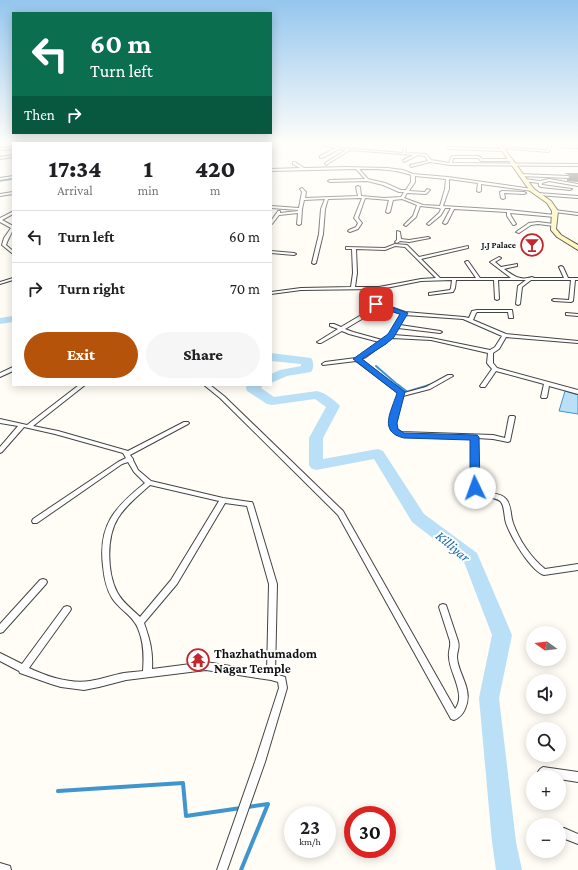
<!DOCTYPE html>
<meta charset="utf-8">
<style>
:root{--surface:#fff;--page:#f6f6f6;--text:#202124;--muted:#757577;--line:#e0e0e0;--accent:#b45309}
body{margin:0;font-family:"Crimson Pro",serif;background:var(--page);color:var(--text);height:100vh;display:flex;flex-direction:column;font-size:15px;white-space:nowrap}
*{box-sizing:border-box;margin:0}
p{font-size:13px;color:var(--muted)}
.icon{flex:none;width:22px;height:22px;fill:none;stroke:currentColor;stroke-width:2;stroke-linecap:round;stroke-linejoin:round}
.map{position:relative;flex:1;overflow:hidden}
.drawer{position:absolute;left:12px;top:142px;width:260px;height:244px;display:flex;flex-direction:column;background:var(--surface);border-radius:0px;box-shadow:0 2px 10px #0003}
.drawer>*{flex:none}
.top-card{position:absolute;left:12px;top:12px;width:260px;height:122px;border-radius:0px;box-shadow:0 2px 10px #0003;background:#0b6e4f;color:#fff;overflow:hidden}
.needle{width:26px;rotate:285deg}
.controls{position:absolute;left:526px;top:626px;display:grid;gap:8px}
.controls a{display:grid;place-items:center;width:40px;height:40px;border-radius:50%;background:var(--surface);box-shadow:0 2px 10px #0003;font-size:20px}
.speed{position:absolute;left:284px;top:806px;display:flex;gap:8px;font-size:20px;font-weight:700;text-align:center}
.speed>*{display:grid;place-content:center;width:52px;height:52px;border-radius:50%;background:var(--surface);box-shadow:0 2px 10px #0003;line-height:1}
.speed small{font-size:10px;font-weight:400}
.speed .limit{border:6px solid #d22;background:#fff;color:#111}
.pin{position:absolute;display:grid;place-items:center;width:34px;height:34px;color:#fff;margin:-17px;border-radius:8px;box-shadow:0 2px 6px #0006}
.me{position:absolute;width:44px;margin:-22px;rotate:357deg;stroke-linejoin:round;filter:drop-shadow(0 0 3px #0008)}
.turn{display:flex;align-items:center;gap:14px;height:84px;padding:0 12px;font-size:18px}
.turn .icon{width:52px;height:52px;stroke-width:2.5}
.turn b{display:block;font-size:28px;line-height:34px}
.then{display:flex;align-items:center;height:38px;padding:0 12px;background:#0003;gap:8px;font-size:15px}
.eta{display:flex;justify-content:space-evenly;align-items:center;height:68px;text-align:center}
.eta b{font-size:24px;font-weight:800;line-height:28px}
.button{display:flex;gap:8px;margin-top:auto;padding:8px 12px}
.button a{flex:1;height:46px;border-radius:24px;background:var(--accent);color:#fff;font-size:16px;font-weight:800;line-height:46px;text-align:center}
.button a+a{background:var(--page);color:var(--text)}
ul{padding:0;list-style:none}
li{display:flex;align-items:center;gap:12px;height:52px;padding:0 12px;border-top:1px solid var(--line)}
li div{flex:1}
li b{display:block;font-size:15px}
li em{font-style:normal}
.map>svg:first-child{display:block}
.water{fill:#b9e0f7;stroke:#3f96cf}
.lines{fill:none;stroke-linecap:round;stroke-linejoin:round}
.stream-far3{stroke:#3f96cf;stroke-width:1.5}
.stream-far2{stroke:#3f96cf;stroke-width:2}
.stream-far1{stroke:#3f96cf;stroke-width:2.5}
.stream{stroke:#3f96cf;stroke-width:4}
.river{fill:#b9e0f7;fill-rule:evenodd}
.building{fill:#5a524d}
.street-casing{stroke:#444;stroke-width:2}
.secondary-casing{stroke:#333;stroke-width:2}
.street{fill:#fff;fill-rule:evenodd}
.secondary{fill:#fff6b0;fill-rule:evenodd}
.route{fill:#1a73e8;stroke:#114b97}
.labels{text-anchor:middle;dominant-baseline:central;stroke-width:4;stroke-linejoin:round;paint-order:stroke}
.far-poi-label{font-size:9px;font-weight:bold;fill:#111;stroke:#fff;text-anchor:end}
.near-poi-label{font-size:13px;font-weight:bold;fill:#111;stroke:#fff;text-anchor:start}
.near-water-label{font-size:14px;font-style:italic;fill:#1768a6;stroke:#fff}
</style>
<div class="map">
<svg width="578" height="870" viewBox="0 0 578 870">
<rect width="100%" height="100%" fill="#fffdf5"/>
<path class="water" d="M565,391L578,395V414L559,411Z"/>
<g class="lines">
<path class="stream-far3" d="M0,181L13,179"/>
<g class="stream-far2">
<path d="M376,366L399,386"/>
<path d="M427,386L435,383"/>
</g>
<path class="stream-far1" d="M398,385L407,392L430,385"/>
<g class="stream">
<path d="M58,791L183,783L186,816L241,808"/>
<path d="M241,870L268,804L248,807"/>
</g>
<g class="river">
<path d="M13,316V322L0,324V318Z"/>
<path d="M271,353L311,358C314,362 314,368 311,372L287,376L271,383V374L280,370L301,366V364L271,361Z"/>
<path d="M247,385H263L261,388L274,397L317,391C325,393 335,400 340,406L323,438V459L378,449L383,451L424,514L477,553L512,635L499,698L516,842L522,870H496L492,842L479,698L492,635L464,562L412,522L374,459L316,470L311,468L309,465V438L326,407L315,399L272,405L267,404L247,391L246,388Z"/>
</g>
</g>
<g class="building">
<path d="M564,173H578V182L567,181V179L571,176Z"/>
<path d="M523,240H533L539,246L532,248Z"/>
</g>
<g class="lines">
<g class="street-casing">
<g id="street">
<path d="M326,144H330L342,148L403,153L404,144H406L405,153L426,154L431,160L449,163L451,157L452,156H479L482,159H510L511,160L510,161H481L478,158H453L452,163L578,164V166L450,165L430,162L411,167L410,165L428,161L425,156L418,155L404,162L403,160L414,155L350,150L326,165L325,163L346,150L339,149L322,158H320V156L336,148L326,146Z"/>
<path d="M494,144H500V145L499,146Z"/>
<path d="M549,144H551L549,151L548,152L501,148L502,147L547,150Z"/>
<path d="M562,145L578,146V148L561,147Z"/>
<path d="M13,147V149L0,150V148Z"/>
<path d="M449,147L503,149L504,150L503,151L448,149Z"/>
<path d="M13,155V157L0,159V157Z"/>
<path d="M293,162H295L304,168L345,167L387,168L403,170L413,174L448,177L532,189L534,190L533,191L481,184V191L479,192L477,191L478,183L449,179V189L443,206L508,210L555,215L557,216L555,217L510,213L511,216L516,224L514,225H513L507,216V212L454,209L447,223L445,224L443,223L451,208H445L441,215L429,225L427,224L428,223L439,213L441,209L439,208L420,206L416,217L406,226L404,225L413,216L417,205L402,199L393,200L390,212L388,213L386,212L389,200L365,198L358,218L362,223L358,229L350,232L348,231L349,230L356,227L358,223L354,218L362,198L328,199L325,209L323,234L316,263L314,264L312,263L319,234L321,209L325,199L304,200L302,209L301,224L299,225L297,224L298,213L279,215L272,224H271V221L278,211H280V213L298,211V210L271,208V206L299,208L302,192L300,189L302,188L306,192L305,198L358,196L356,187L358,186L360,187L361,196L384,198L401,197L404,192H399L383,185L367,181L330,182L328,181L330,180L365,179L356,169L271,171V169L300,168L293,164ZM359,169C377,169 395,169 411,175V182L406,190H401L385,183L368,179ZM415,176L446,179L445,189L440,206L423,205L404,198L407,193L426,194L430,190L427,189L425,192L409,191L415,182Z"/>
<path d="M521,174L568,176L570,177L568,178L520,176Z"/>
<path d="M13,176V178L0,180V178Z"/>
<path d="M524,179L540,181L549,179L578,184V186L549,181L542,183V185L572,189L570,190L541,187L539,186V183L523,181Z"/>
<path d="M502,191L524,192L526,193L524,194L504,193L505,198L503,199L501,198L500,192Z"/>
<path d="M13,192V194L0,196V194Z"/>
<path d="M538,193L578,196V198L537,195L536,194Z"/>
<path d="M554,210L578,213V215L555,212H554Z"/>
<path d="M12,212H13V214L2,220L13,226C13,233 8,238 6,245L13,251V254L2,245L4,238L11,228L0,222V218Z"/>
<path d="M538,222L554,224L556,225L554,226L538,224L531,225L519,233L516,232L529,223Z"/>
<path d="M397,231L400,232L401,239L409,240L428,237L430,238L409,242L400,241L397,243L395,242L397,240Z"/>
<path d="M395,244L407,245L419,257L468,246V248L421,259L440,278H476L465,262L467,261H468L480,278H511L490,262L499,257L501,258L500,259L495,262L501,267L517,264V266L504,269C514,276 519,281 532,277L534,278H564L559,267L561,266L563,267L568,278H578V280H575L573,301L571,302L554,301L552,300L554,299L569,300L571,280H531L522,287L520,304L518,305L516,304L518,286L526,280H498L499,299L497,300L495,299L494,280H456L455,288L453,292L429,295V293L450,290L451,288L452,280L421,281L381,289L374,301L405,312L464,317L469,318L472,311L477,310H512L513,317V318H509L508,312H477L476,313L473,320L506,334L578,341V343L506,337L499,349L493,353V363L497,368L578,390V394L549,386L547,397L546,398H542L541,397L544,384L496,371L485,387H481L480,386L492,369L487,363L488,353L431,340L392,338L366,357L361,359L404,393L426,387L448,375H452L453,376L430,389L403,396L396,423L397,429L401,432L493,435L505,438L509,417L510,416H514L515,417L510,441L508,442L493,439L477,438L478,487C486,496 500,491 506,499C512,506 510,515 513,523C519,540 531,558 545,569L578,564V570L544,575C530,570 511,537 506,523C504,517 505,508 501,502C496,495 481,501 472,488L471,438L397,435L391,430L390,423L398,393L356,361L323,365L322,364L325,362L356,358L362,355L379,342L349,334L342,331L321,343H319L317,342L338,329L330,326V324H334L341,327L363,314L375,305L372,304L370,301L376,289L301,290L271,294V292L301,288L351,287L353,273L352,249H346V247L385,248ZM395,246L405,247L436,278L421,279L379,287H355L357,273L356,249L385,250ZM379,306L401,314L389,335L382,340L353,332L345,329L367,316ZM405,315L463,319L502,336L495,347L490,350L431,338L394,335L398,328L440,333L442,332L440,331L400,325Z"/>
<path d="M271,251L294,253L296,254L294,255L271,253Z"/>
<path d="M13,278V280L0,284V282Z"/>
<path d="M566,313L578,314V316L566,315Z"/>
<path d="M13,367V371L0,377V373Z"/>
<path d="M79,385H85L33,426L58,431L128,451L184,422H188L189,423L188,424L130,455L133,459V460L138,470L151,481L223,498L250,502H252L253,504L277,584L275,674L285,677L287,688L265,762L227,870H217L255,762L279,688L278,682L271,680L206,670L126,680L99,687L84,690L61,687L51,684L20,673L19,671L0,661V653L22,664L64,607L67,606L70,607L71,609L70,611L29,668C48,677 70,684 90,681C102,679 113,675 124,673C130,672 137,672 143,671C144,657 144,644 139,631C138,629 137,625 135,623C130,614 118,608 112,598C106,588 104,577 103,566C98,525 115,507 145,483L134,472L128,462L122,464L37,523H33L32,521L33,519L118,462L126,458L123,453L55,434L24,427L2,452L0,453V447L18,426L0,423V419L27,425ZM150,485L219,501L171,580L140,617C132,609 122,602 117,592C107,572 106,537 118,518C126,505 139,495 150,485ZM225,503L247,506L269,584L267,672L206,662L152,669C153,651 150,640 144,623L177,584Z"/>
<path d="M204,385H210L224,396L343,511L455,709C467,695 449,672 449,657C448,651 451,648 450,641L439,607L440,605L443,604L446,605L458,641C460,648 457,651 457,657C458,675 474,689 465,709C463,714 459,718 454,720L451,719L338,515L220,398Z"/>
<path d="M43,579L46,580L47,582L46,584L3,632L0,633V624L40,580Z"/>
<path d="M543,767L578,772V782L559,779V777H544L540,775L538,772L540,769Z"/>
<path d="M564,828L578,834V844L560,837L559,834L560,829Z"/>
<path d="M0,863L10,866L11,870H0Z"/>
</g>
</g>
<g class="secondary-casing">
<path id="secondary" d="M501,144L534,189L551,201L558,211L556,229L561,235L578,245V250L557,237L551,230L552,211L547,203L530,191L497,144Z"/>
</g>
<use href="#street" class="street"/>
<use href="#secondary" class="secondary"/>
</g>
<linearGradient id="sky" x2="0" y2="1"><stop stop-color="#95c6ee"/><stop offset="0.54" stop-color="#fffefa"/><stop offset="1" stop-color="#fffefa" stop-opacity="0"/></linearGradient>
<rect width="578" height="266" fill="url(#sky)"/>
<path class="route" d="M376,302L408,313L394,337L386,344L362,359L405,392L397,423L398,429L404,433L477,435L479,437L480,488L479,490L475,491L470,488V440L404,438C378,432 391,412 397,393L353,359L388,334L400,314L373,306V303Z"/>
<defs>
<g id="bar-ring" transform="scale(1.15)"><circle r="9.5" fill="#fff" stroke="#c4262e" stroke-width="1.5"/><path d="M-6-5H6L.8 .8V4.5H3.5V6h-7V4.5H-.8V.8Z" fill="#c4262e"/></g>
<g id="temple-ring" transform="scale(1.15)"><circle r="9.5" fill="#fff" stroke="#c4262e" stroke-width="1.5"/><path d="M0-6L5-2H3V0L6.5 2.5H4V6H1.5V3h-3V6H-4V2.5H-6.5L-3 0V-2H-5Z" fill="#c4262e"/></g>
</defs>
<g fill-rule="evenodd">
<use href="#bar-ring" x="532" y="245"/>
<use href="#temple-ring" x="198" y="660"/>
</g>
<g class="labels">
<g class="far-poi-label">
<text x="516" y="245">J.J Palace</text>
</g>
<g class="near-poi-label">
<text x="214" y="653">Thazhathumadom<tspan x="214" dy="15">Nagar Temple</tspan></text>
</g>
<g class="near-water-label">
<text transform="translate(453 546) rotate(40)">Killiyar</text>
</g>
</g>
</svg>
<div class="controls">
<a><svg class="needle" viewBox="-14 -14 28 28"><path d="M0-13l5 13h-10z" fill="#e53935"/><path d="M0 13l5-13h-10z" fill="#757577"/></svg></a>
<a><svg class="icon" aria-label="sound" viewBox="0 0 24 24"><path d="M4 9h4l5-4v14l-5-4H4zM17 9q2 3 0 6"/></svg></a>
<a><svg class="icon" aria-label="search" viewBox="0 0 24 24"><circle cx="10" cy="10" r="6"/><path d="M15 15l6 6"/></svg></a>
<a>+</a>
<a>−</a>
</div>
<div class="speed"><div>23<small>km/h</small></div><div class="limit">30</div></div>
<div class="pin" style="left:376px;top:304px;background:#d93025"><svg class="icon" aria-label="arrive" viewBox="0 0 24 24"><path d="M6 21V4h12l-3 4 3 4H6"/></svg></div>
<svg class="me" style="left:475px;top:488px" viewBox="-20 -20 40 40"><circle r="19" fill="#fff"/><path d="M0-13L10 11 0 6-10 11z" fill="#1a73e8"/></svg>
<div class="top-card">
<div class="turn"><svg class="icon" aria-label="left" viewBox="0 0 24 24"><path d="M17 20v-9H6M10 6l-5 5 5 5"/></svg><div><b>60 m</b>Turn left</div></div>
<div class="then">Then<svg class="icon" aria-label="right" viewBox="0 0 24 24"><path d="M7 20v-9h11M14 6l5 5-5 5"/></svg></div>
</div>
<section class="drawer">
<div class="eta">
<div><b>17:34</b><p>Arrival</p></div>
<div><b>1</b><p>min</p></div>
<div><b>420</b><p>m</p></div>
</div>
<ul>
<li><svg class="icon" aria-label="left" viewBox="0 0 24 24"><path d="M17 20v-9H6M10 6l-5 5 5 5"/></svg><div><b>Turn left</b></div><em>60 m</em></li>
<li><svg class="icon" aria-label="right" viewBox="0 0 24 24"><path d="M7 20v-9h11M14 6l5 5-5 5"/></svg><div><b>Turn right</b></div><em>70 m</em></li>
</ul>
<div class="button"><a>Exit</a><a>Share</a></div>
</section>
</div>
